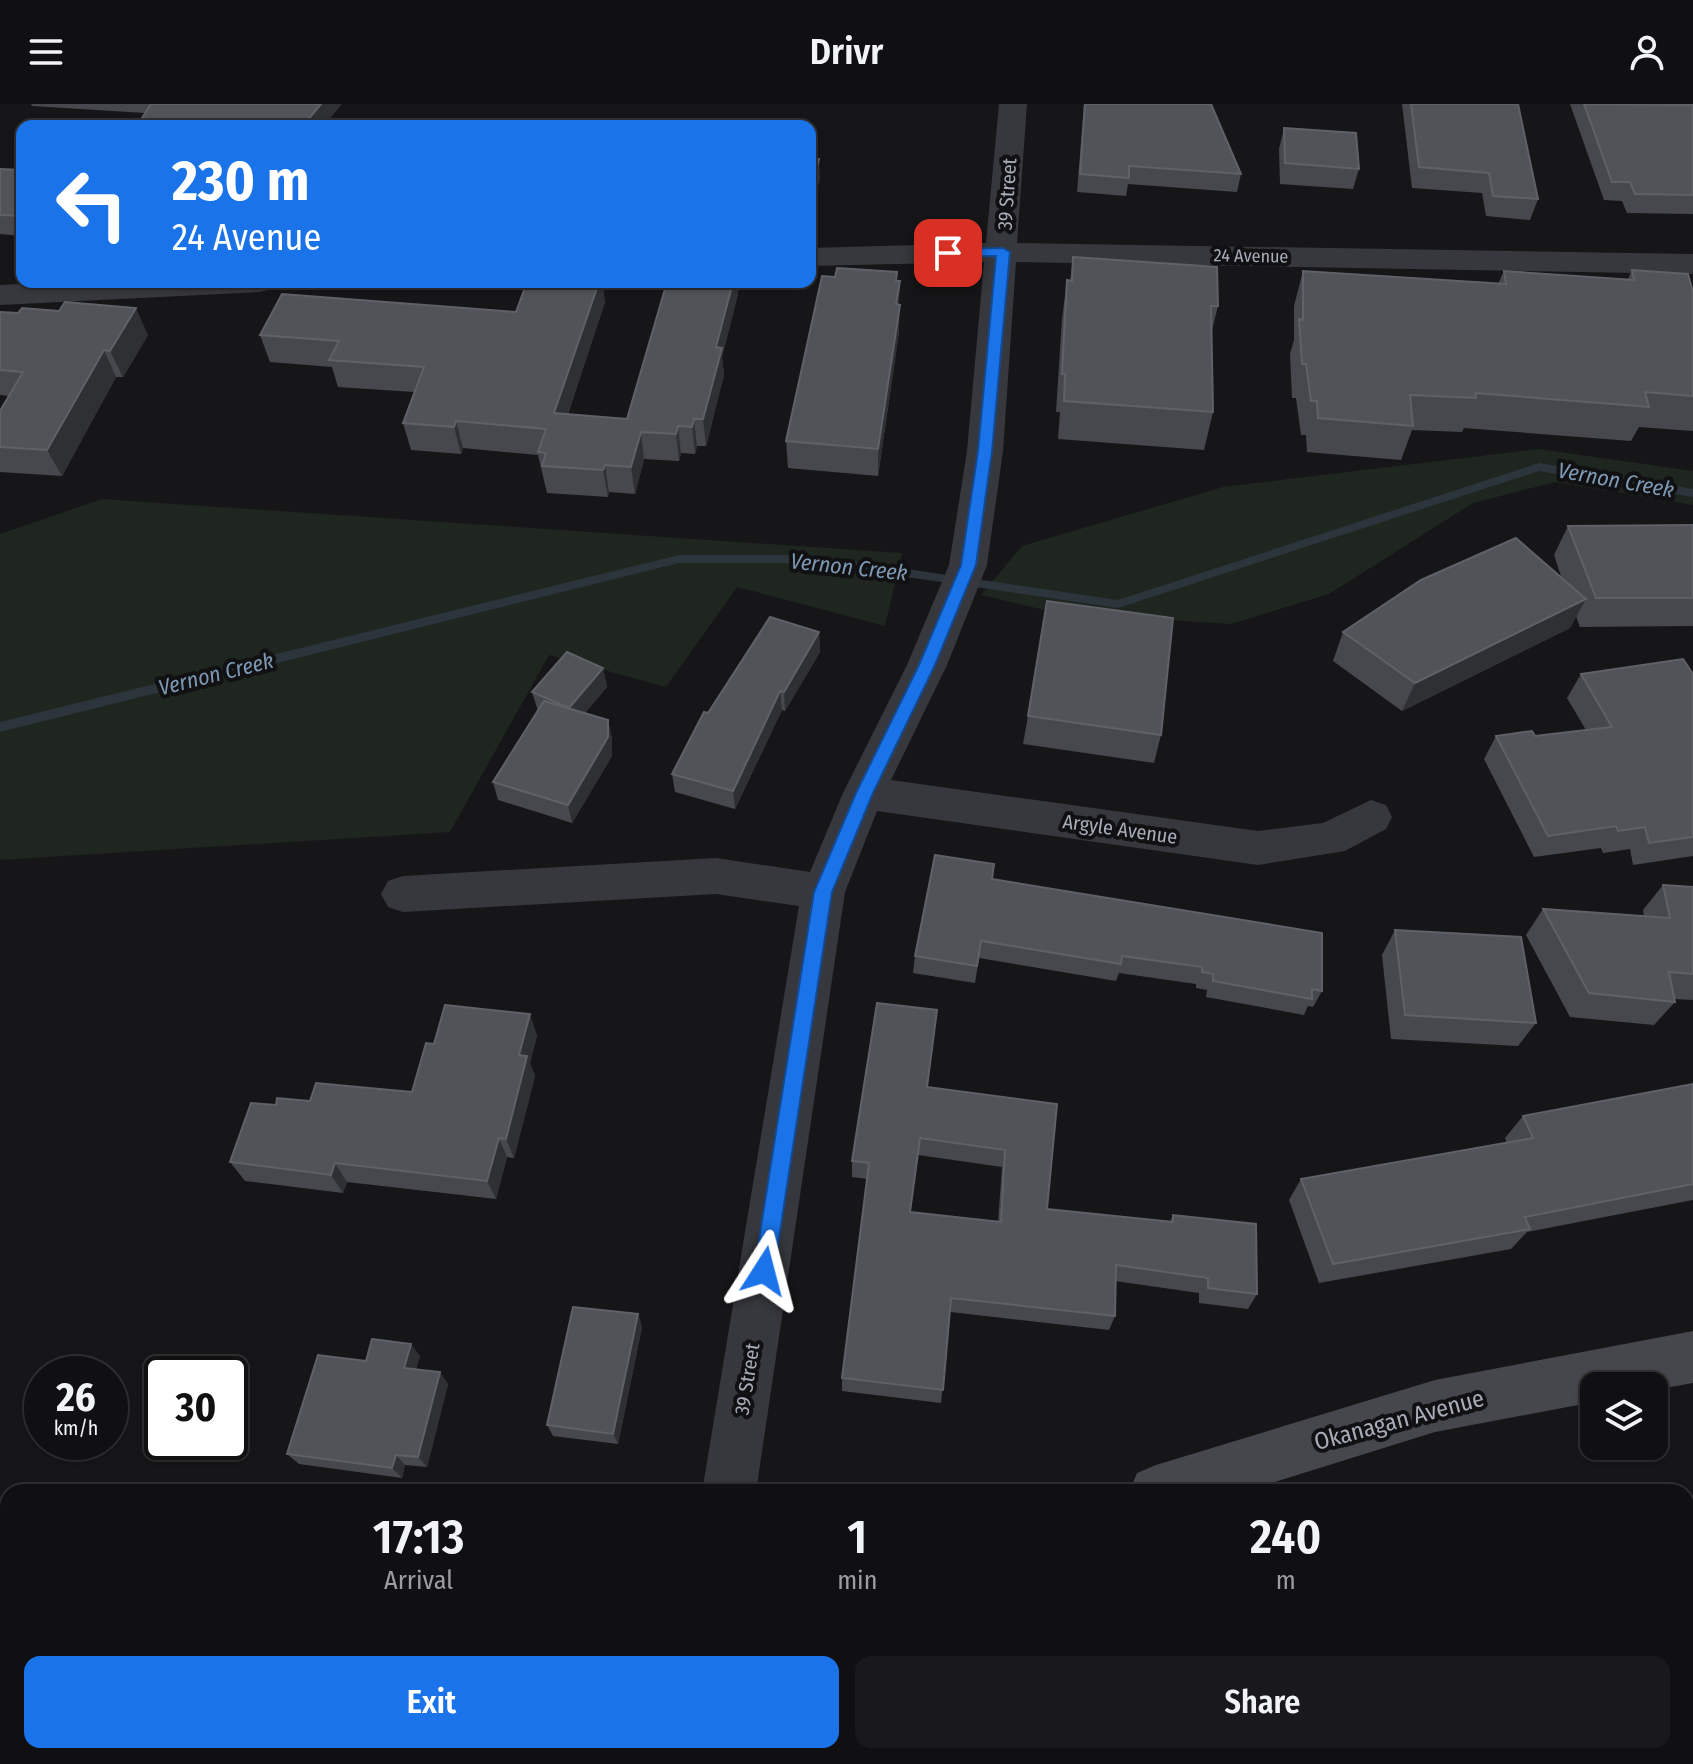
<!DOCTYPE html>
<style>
:root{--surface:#101012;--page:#19191b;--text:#f1f3f6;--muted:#9c9d9f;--line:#303032;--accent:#1a73e8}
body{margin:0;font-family:"Fira Sans Condensed",sans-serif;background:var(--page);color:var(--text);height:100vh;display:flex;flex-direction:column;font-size:30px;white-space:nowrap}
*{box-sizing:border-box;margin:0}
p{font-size:26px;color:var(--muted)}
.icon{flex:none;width:44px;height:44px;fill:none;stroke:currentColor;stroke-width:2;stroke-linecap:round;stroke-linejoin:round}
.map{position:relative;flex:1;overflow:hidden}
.details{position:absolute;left:0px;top:1380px;width:1694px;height:280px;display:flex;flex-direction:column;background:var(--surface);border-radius:24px 24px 0 0;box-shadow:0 2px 6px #0004,0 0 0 2px var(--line)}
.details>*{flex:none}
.banner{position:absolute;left:16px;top:16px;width:800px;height:168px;border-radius:16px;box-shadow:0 2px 6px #0004,0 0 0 2px var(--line);background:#1a73e8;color:#fff;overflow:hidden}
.buttons{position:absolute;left:1580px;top:1268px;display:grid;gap:16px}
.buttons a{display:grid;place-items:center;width:88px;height:88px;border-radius:16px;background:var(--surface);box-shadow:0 2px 6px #0004,0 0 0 2px var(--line);font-size:40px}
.speed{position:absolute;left:24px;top:1252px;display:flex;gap:16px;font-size:40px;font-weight:700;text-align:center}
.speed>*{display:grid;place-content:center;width:104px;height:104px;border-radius:50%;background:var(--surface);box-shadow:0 2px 6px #0004,0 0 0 2px var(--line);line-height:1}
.speed small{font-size:20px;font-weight:400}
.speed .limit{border:4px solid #111;border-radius:12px;background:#fff;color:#111}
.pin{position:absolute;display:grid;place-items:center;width:68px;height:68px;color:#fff;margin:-34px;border-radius:16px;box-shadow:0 4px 12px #0006}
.me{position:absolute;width:88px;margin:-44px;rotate:9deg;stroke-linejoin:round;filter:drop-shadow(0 0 6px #0008)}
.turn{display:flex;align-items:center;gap:28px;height:168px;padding:0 24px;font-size:36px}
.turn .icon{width:104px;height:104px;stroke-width:2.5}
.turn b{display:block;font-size:56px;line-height:68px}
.eta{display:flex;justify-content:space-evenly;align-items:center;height:136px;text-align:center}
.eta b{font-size:48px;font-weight:600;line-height:56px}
.cta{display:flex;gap:16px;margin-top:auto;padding:16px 24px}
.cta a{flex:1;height:92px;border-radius:16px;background:var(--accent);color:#fff;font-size:32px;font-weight:600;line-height:92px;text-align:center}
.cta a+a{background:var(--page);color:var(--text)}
header{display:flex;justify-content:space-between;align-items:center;height:104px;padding:0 24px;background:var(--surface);font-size:36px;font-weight:600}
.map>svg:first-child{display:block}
.green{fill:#1e261f}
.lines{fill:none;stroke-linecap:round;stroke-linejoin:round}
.stream{fill:#2c343c;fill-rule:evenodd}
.street{fill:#37383d;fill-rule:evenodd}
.secondary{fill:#45474d;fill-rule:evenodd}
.wall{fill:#47484d;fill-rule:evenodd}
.shaded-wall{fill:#2f3033}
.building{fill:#525359;stroke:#5f6168;stroke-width:2;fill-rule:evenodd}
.route{fill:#1a73e8;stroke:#114b97;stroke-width:2}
.labels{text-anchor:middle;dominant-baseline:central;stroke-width:8;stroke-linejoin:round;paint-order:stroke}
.far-street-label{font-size:18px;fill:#a8acb8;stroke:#111113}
.street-label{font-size:20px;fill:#a8acb8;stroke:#111113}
.water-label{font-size:22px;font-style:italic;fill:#7e99b4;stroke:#111113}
.near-street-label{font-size:24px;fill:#a8acb8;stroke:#111113}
</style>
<header><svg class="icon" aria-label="menu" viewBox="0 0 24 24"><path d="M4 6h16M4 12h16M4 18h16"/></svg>Drivr<svg class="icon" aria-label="person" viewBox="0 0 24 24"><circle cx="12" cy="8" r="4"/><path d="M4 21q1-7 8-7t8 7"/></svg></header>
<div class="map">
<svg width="1693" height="1660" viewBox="0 0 1693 1660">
<rect width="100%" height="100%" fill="#161618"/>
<g class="green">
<path d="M1538,345L1693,367V401L1556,378L1473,399L1329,490L1231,520L1057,509L981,491L1022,442L1223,383Z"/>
<path d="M102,395L902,449L885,522L737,483L666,583L549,551L450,728L0,756V430Z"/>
</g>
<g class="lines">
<path class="stream" d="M1539,359L1693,385V393L1539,367L1118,504L811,459H679L0,628V618L679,451H811L1118,496Z"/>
<g class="street">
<path d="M999,0H1027L1017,139L1693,150V170L1016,158L1003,347L987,461L947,561L891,676L1258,727L1323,719L1371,696L1386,701L1392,713L1386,725L1345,747L1258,761L877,707L845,788L756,1388H702L799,802L716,790L403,808L388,803L381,790L388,777L403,772L716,754L810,768L843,689L907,561L949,461L967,347L984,158L810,162V144L986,139Z"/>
<path d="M63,178H276L271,185L260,188L0,201V181Z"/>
<path d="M1024,1652H1084L1083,1660H1023Z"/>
</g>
<g class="secondary">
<path d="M1693,1227V1279L1654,1286V1282H1594V1298L1435,1328L1243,1388H1129L1137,1369L1156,1361L1435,1276Z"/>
<rect x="0" y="1512" width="8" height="58"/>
</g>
</g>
<g class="wall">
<path d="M31,0H342L145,9L32,2Z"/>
<path d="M1084,0H1211L1241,70L1237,88L1128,80L1126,92L1077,88Z"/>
<path d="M1402,0H1518L1538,95L1530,116L1486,112L1482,89L1412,84Z"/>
<path d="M1570,0L1693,1V110L1627,109L1622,97L1604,96Z"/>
<path d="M1284,24L1359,65L1353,85L1280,80L1279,45Z"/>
<path d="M0,65L22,66V132L0,130Z"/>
<path d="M1073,153L1218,202L1211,230L1213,308L1204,346L1058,335L1060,308H1056L1062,215L1067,176L1070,177Z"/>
<path d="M1632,166L1693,188V327L1639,323L1631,337L1464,324L1462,328L1412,326L1401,356L1307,348L1306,331H1301L1296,294H1292L1290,250L1294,236V202L1303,167L1498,180L1504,167L1628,175Z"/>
<path d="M897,177L899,228L878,372L788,364L786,337Z"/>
<path d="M527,178H602L605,198L568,310L627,315L667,178H738V190L722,253L724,271L706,342H697L695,350L681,349L679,357L644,355L635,390L609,388L608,393L547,389L538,351L463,344L461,350L411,346L403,319L414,288L338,283L332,263L270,258L260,231L516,208Z"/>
<path d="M0,208L18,209L148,231L123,273H116L62,372L0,368V307L9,292L0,291Z"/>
<path d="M1693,421V522L1580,523L1576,512L1570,524L1402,607L1333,557L1343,528L1562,475L1554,451L1568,422Z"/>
<path d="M819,528L820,548L785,607L782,606L735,705L675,688L672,670L708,609Z"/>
<path d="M603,564L607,583L585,609L608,616L612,635V652L572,719L498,696L493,678L538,607L532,588Z"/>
<path d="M1581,570H1693V752L1633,761L1630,745L1603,749L1601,744L1534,753L1484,655L1496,632H1535L1586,626L1567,594Z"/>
<path d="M1028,612L1161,631L1154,659L1023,640Z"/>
<path d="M992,775L1322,887L1313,903L1308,902L1304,911L1206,893L1207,886L1196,884V880L1119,869L1116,877L979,854L975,879L913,869L915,852Z"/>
<path d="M1663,781L1693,783V896L1674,895L1675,898L1654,921L1570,913L1526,831L1543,805L1644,812L1643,806Z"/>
<path d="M1395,826L1536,919L1518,942L1391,935L1382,851Z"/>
<path d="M937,906L927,983L1057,1000L1047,1105L1170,1117L1173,1111L1257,1190L1248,1205L1199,1199V1189L1115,1177V1212L1109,1226L950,1208L941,1299L842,1287V1274L867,1075L852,1073V1057ZM918,1051L1002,1063L998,1118L910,1108Z"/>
<path d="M537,931L530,959L535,972L514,1054L507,1053L496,1095L347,1078L343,1089L245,1077L230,1058L276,1001L412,988L434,940Z"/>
<path d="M1693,980V1096L1527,1128L1511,1145L1319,1179L1289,1096L1301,1075L1507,1039L1505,1034L1523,1012Z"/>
<path d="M638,1210L642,1223L618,1340L553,1332L547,1321Z"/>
<path d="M420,1252L416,1265L448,1280L427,1363L405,1361L402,1374L299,1360L287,1350L366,1257Z"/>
<path d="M1693,1483V1495L1689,1485Z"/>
<path d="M725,1652H850L848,1660H748Z"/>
<path d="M1175,1652H1260L1261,1660H1175Z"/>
<path d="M1336,1652H1530L1500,1660H1339Z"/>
</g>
<g class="shaded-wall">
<path d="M321,0H342L324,22H303Z"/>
<path d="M819,55L820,75L811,111L810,91Z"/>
<path d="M900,177L899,205L896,200Z"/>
<path d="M599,178H602L605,198L559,336L554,309Z"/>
<path d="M733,178H738V190L722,253L724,271L706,342L703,315L716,243Z"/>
<path d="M900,201L899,228L878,372V345Z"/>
<path d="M136,204L148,231L123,273L110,247Z"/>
<path d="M104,246L116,273L62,372L47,346Z"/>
<path d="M694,315L697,342L695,350L692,323Z"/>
<path d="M456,317L463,344L461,350L454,323Z"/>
<path d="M678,322L681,349L679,357L676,330Z"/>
<path d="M641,328L644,355L635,390L631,363Z"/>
<path d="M605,361L609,388L608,393L603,366Z"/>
<path d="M1586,495L1570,524L1402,607L1415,579Z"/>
<path d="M819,528L820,548L785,607L784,588Z"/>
<path d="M603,564L607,583L573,623L569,604Z"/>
<path d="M780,587L782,606L735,705L733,687Z"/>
<path d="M608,616L612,635V652L572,719L568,701Z"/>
<path d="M530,910L537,931L530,959L535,972L514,1054L506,1035L519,951Z"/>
<path d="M499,1034L507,1053L496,1095L487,1077Z"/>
<path d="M335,1059L347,1078L343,1089L331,1071Z"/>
<path d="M638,1210L642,1223L618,1340L613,1330Z"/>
<path d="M411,1240L420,1252L413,1275L404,1264Z"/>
<path d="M440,1268L448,1280L427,1363L418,1353Z"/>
<path d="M396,1351L405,1361L402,1374L392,1364Z"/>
</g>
<g class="building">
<path d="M151,0H321L303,22H137Z"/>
<path d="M1085,0H1211L1241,70L1129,62V74L1080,70Z"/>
<path d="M1411,0H1518L1538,95L1493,92L1489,69L1419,63Z"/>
<path d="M1584,0L1693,1V91L1635,90L1630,78H1612Z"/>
<path d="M1284,24L1356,29L1359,65L1285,59Z"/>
<path d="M810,54L819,55L810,91Z"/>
<path d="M0,65L22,66V112L0,111Z"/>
<path d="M1073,153L1217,163L1218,202H1211L1213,308L1064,297L1065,270H1062L1067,176L1072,177Z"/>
<path d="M837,164L897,168L896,177H900L896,200L900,201L878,345L786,337L822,172L835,173Z"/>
<path d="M1632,166L1688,170L1693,188V292L1645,288L1649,303L1475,289L1476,294L1410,291L1413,322L1318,314L1317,297H1311L1306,260H1302L1299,215L1303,216V167L1506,180L1504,167L1634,176Z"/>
<path d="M527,178H599L554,309L627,315L667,178H733L716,243L722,244L703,315H694L692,323L678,322L676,330L641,328L631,363L605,361L603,366L542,362L546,349L538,348L546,325L456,317L454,323L403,319L424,263L329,256L339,237L260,231L282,190L516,208Z"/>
<path d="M65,198L136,204L110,247L104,246L47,346L0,343V307L23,268L0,266V208L18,209L22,204L59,207Z"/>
<path d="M1693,421V494H1596L1568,422Z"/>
<path d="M1516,434L1586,495L1415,579L1343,528L1421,476Z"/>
<path d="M1047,497L1173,514L1161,631L1028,612Z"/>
<path d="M770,513L819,528L784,588L780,587L733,687L672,670L704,608L708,609Z"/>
<path d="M567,548L603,564L569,604L532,588Z"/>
<path d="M1683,555L1693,570V733L1649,739L1645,723L1618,727L1616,722L1548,732L1496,632L1532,627L1535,632L1612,623L1581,570Z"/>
<path d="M544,597L608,616V633L568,701L493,678Z"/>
<path d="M935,751L994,760L992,775L1322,829V887L1312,885V895L1213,877V870L1202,868V863L1122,852L1121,860L981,837L977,862L915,852Z"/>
<path d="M1663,781L1693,783V870L1669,868L1675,898L1589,889L1543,805L1670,814Z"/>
<path d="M1395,826L1521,833L1536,919L1405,911Z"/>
<path d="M877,899L937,906L927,983L1057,1000L1047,1105L1173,1118V1111L1256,1120L1257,1190L1208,1184V1174L1116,1161L1115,1212L951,1194L943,1286L842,1274L869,1059L852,1057ZM920,1034L1005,1046L1001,1118L910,1108Z"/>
<path d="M445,901L530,910L519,951L527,952L506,1035L499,1034L487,1077L335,1059L331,1071L230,1058L251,999L276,1001L277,994L310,997L316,979L412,988L426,939L434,940Z"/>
<path d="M1693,980V1080L1525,1113L1530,1125L1333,1160L1301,1075L1533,1034L1523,1012Z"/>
<path d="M573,1203L638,1210L613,1330L547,1321Z"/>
<path d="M372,1235L411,1240L404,1264L440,1268L418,1353L396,1351L392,1364L287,1350L318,1251L366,1257Z"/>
<path d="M1693,1511V1615L1686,1616V1512Z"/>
<path d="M734,1652H849L847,1660H757Z"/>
<path d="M1183,1652H1260L1261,1660H1183Z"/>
<path d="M1353,1652H1530L1497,1660H1355Z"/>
</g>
<path class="route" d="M1003,144L1010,148L992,347L976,461L935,561L873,689L832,788L774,1167L771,1174L764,1177L757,1174L754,1167L814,788L856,689L919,561L961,461L978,347L996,152L948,153L941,149L948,145Z"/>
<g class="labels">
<g class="far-street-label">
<text transform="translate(1251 152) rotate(1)">24 Avenue</text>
</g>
<g class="street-label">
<text transform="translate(1007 90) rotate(-86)">39 Street</text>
<text transform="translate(1120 725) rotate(8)">Argyle Avenue</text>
<text transform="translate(747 1275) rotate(-81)">39 Street</text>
</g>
<g class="water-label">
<text transform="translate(1616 376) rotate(10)">Vernon Creek</text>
<text transform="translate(849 463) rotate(6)">Vernon Creek</text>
<text transform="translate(216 570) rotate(-14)">Vernon Creek</text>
</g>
<g class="near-street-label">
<text transform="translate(1399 1316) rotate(-15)">Okanagan Avenue</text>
</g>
</g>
</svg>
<div class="buttons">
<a><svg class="icon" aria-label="layers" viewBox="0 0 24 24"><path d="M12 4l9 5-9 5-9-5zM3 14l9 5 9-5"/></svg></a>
</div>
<div class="speed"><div>26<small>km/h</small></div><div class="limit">30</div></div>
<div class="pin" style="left:948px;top:149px;background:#d93025"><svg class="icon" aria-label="arrive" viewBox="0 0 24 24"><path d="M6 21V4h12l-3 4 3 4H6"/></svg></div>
<svg class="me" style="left:764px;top:1167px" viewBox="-20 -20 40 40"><path d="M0-17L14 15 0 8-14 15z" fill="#1a73e8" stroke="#fff" stroke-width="4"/></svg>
<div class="banner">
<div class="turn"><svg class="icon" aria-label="left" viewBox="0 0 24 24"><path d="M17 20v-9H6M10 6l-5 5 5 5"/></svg><div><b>230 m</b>24 Avenue</div></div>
</div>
<section class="details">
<div class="eta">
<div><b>17:13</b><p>Arrival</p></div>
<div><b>1</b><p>min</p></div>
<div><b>240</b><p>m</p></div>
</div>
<div class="cta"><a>Exit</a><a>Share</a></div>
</section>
</div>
